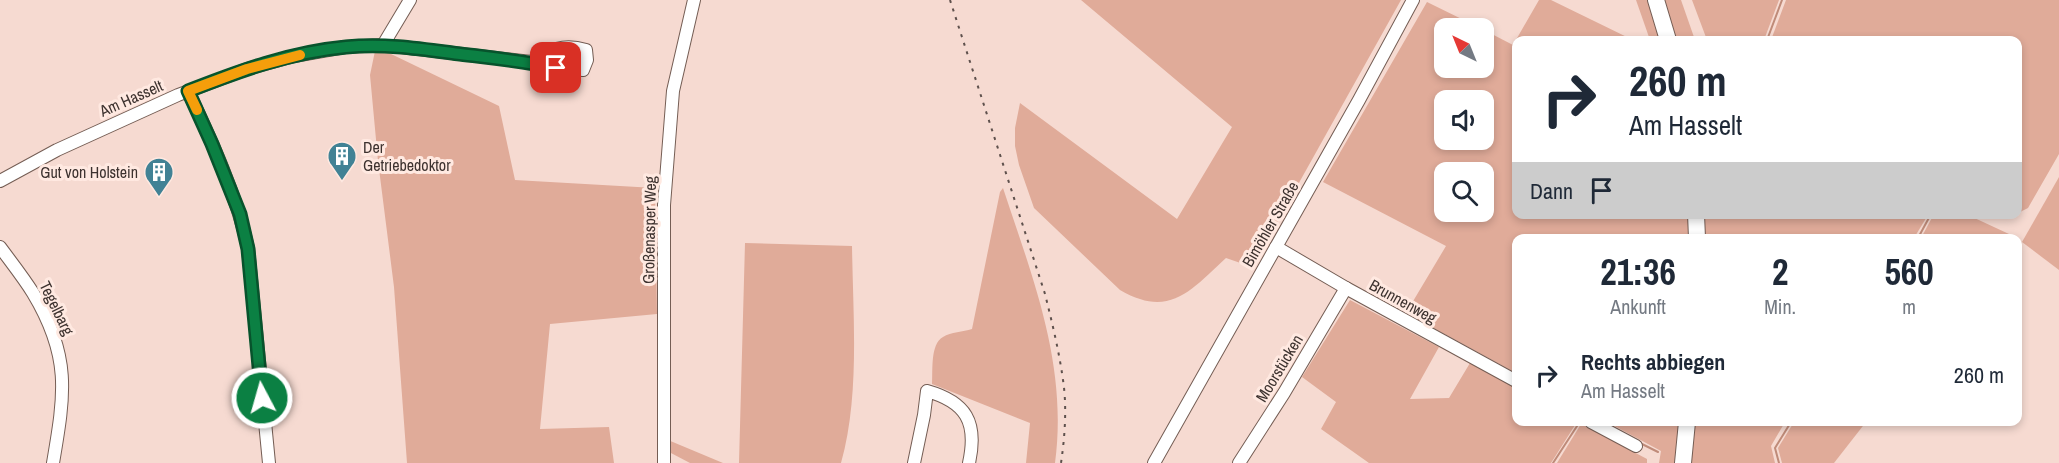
<!DOCTYPE html>
<html lang="de">
<meta charset="utf-8">
<style>
:root{--surface:#fff;--page:#f6f6f7;--text:#1f2937;--muted:#747a83}
body{margin:0;font-family:"Archivo Narrow",sans-serif;background:var(--page);color:var(--text);height:100vh;display:flex;flex-direction:column;font-size:22px;white-space:nowrap}
*{box-sizing:border-box;margin:0}
p{font-size:20px;color:var(--muted)}
.icon{flex:none;width:33px;height:33px;fill:none;stroke:currentColor;stroke-width:2;stroke-linecap:round;stroke-linejoin:round}
.map{position:relative;flex:1;overflow:hidden}
.drawer{position:absolute;left:1512px;top:234px;width:510px;height:192px;display:flex;flex-direction:column;background:var(--surface);border-radius:12px;box-shadow:0 3px 9px #0003}
.drawer>*{flex:none}
.hud{position:absolute;left:1512px;top:36px;width:510px;height:183px;border-radius:12px;box-shadow:0 3px 9px #0003;background:#fff;color:var(--text);overflow:hidden}
.needle{width:39px;rotate:317deg}
.buttons{position:absolute;left:1434px;top:18px;display:grid;gap:12px}
.buttons a{display:grid;place-items:center;width:60px;height:60px;border-radius:12px;background:var(--surface);box-shadow:0 3px 9px #0003;font-size:30px}
.pin{position:absolute;display:grid;place-items:center;width:51px;height:51px;color:#fff;margin:-26px;border-radius:12px;box-shadow:0 3px 9px #0006}
.me{position:absolute;width:66px;margin:-33px;rotate:354deg;stroke-linejoin:round;filter:drop-shadow(0 0 4px #0008)}
.turn{display:flex;align-items:center;gap:21px;height:126px;padding:0 18px;font-size:27px}
.turn .icon{width:78px;height:78px;stroke-width:2.5}
.turn b{display:block;font-size:42px;line-height:51px}
.then{display:flex;align-items:center;height:57px;padding:0 18px;background:#0003;gap:12px;font-size:22px}
.eta{display:flex;justify-content:space-evenly;align-items:center;height:102px;text-align:center}
.eta b{font-size:36px;font-weight:700;line-height:42px}
ul{padding:0;list-style:none}
li{display:flex;align-items:center;gap:18px;height:78px;padding:0 18px}
li div{flex:1}
li b{display:block;font-size:22px}
li em{font-style:normal}
.map>svg:first-child{display:block}
.green{fill:#e0ab99;fill-rule:evenodd}
.lines{fill:none;stroke-linecap:round;stroke-linejoin:round}
.stream{stroke:#bf8b79;stroke-width:2}
.minor-casing{stroke:#745d54;stroke-width:14}
.major-casing{stroke:#745d54;stroke-width:18}
.minor{stroke:#fff;stroke-width:12}
.major{stroke:#fff;stroke-width:16}
.rail{stroke:#5e504c;stroke-width:2;stroke-dasharray:3 6;stroke-linecap:butt}
.route-casing{stroke:#07532c;stroke-width:15}
.route{stroke:#0b8043;stroke-width:10}
.slow{stroke:#f59e0b;stroke-width:10}
.labels{text-anchor:middle;dominant-baseline:central;stroke-width:6;stroke-linejoin:round;paint-order:stroke}
.street-label{font-size:16px;fill:#3d322f;stroke:#ffe9e1}
.poi-label{font-size:16px;fill:#3d322f;stroke:#ffe9e1;text-anchor:start}
</style>
<div class="map">
<svg width="2059" height="463" viewBox="0 0 2059 463">
<rect width="100%" height="100%" fill="#f6dad1"/>
<g class="green">
<path d="M1081,0H1401L1252,267L1226,258C1191,290 1170,319 1120,290L1034,208L1019,165L1015,146V128L1020,103L1177,219L1232,127Z"/>
<path d="M1539,0H1551L1633,40H1516V214L1690,215L1691,238H1516V373L1406,313L1446,246L1323,182L1427,2L1480,28H1444V68H1484V30L1513,45ZM1444,100H1484V140H1444ZM1444,172H1484V212H1444Z"/>
<path d="M1636,0H1650L1662,40H1650Z"/>
<path d="M1664,0H1681L1695,40H1675Z"/>
<path d="M1692,0H1779L1764,40H1707Z"/>
<path d="M1786,0H2059V154L2028,208L2018,213V40H1771Z"/>
<path d="M375,51L389,53L499,106L515,180L655,188L657,314L550,324L540,429L609,427L614,463H407L394,287L378,161L370,75Z"/>
<path d="M2059,177V270L2022,242Z"/>
<path d="M1003,188C1033,279 1068,365 1055,463H1026L1030,423L932,384C933,371 930,344 943,337C951,332 963,332 972,329L1000,192Z"/>
<path d="M1934,214L1968,215L2009,234L2006,238H1921Z"/>
<path d="M1703,215H1928L1914,238H1703Z"/>
<path d="M745,243L852,246C853,316 860,396 841,463H739Z"/>
<path d="M1350,300L1439,347L1410,399L1449,398L1470,363L1516,388V422H1577L1551,463H1369L1321,429L1336,402L1302,377Z"/>
<path d="M1607,422H1680L1675,463H1659L1661,451Z"/>
<path d="M1694,422H1785L1771,446L1775,463H1690Z"/>
<path d="M1794,422H1866L1834,463H1782L1778,448Z"/>
<path d="M1581,424L1647,459V463H1557Z"/>
<path d="M668,440L723,463H690L669,452Z"/>
</g>
<g class="lines">
<g class="stream">
<path d="M1767,40L1782,0"/>
<path d="M1918,238L1931,214"/>
<path d="M1640,443L1658,452"/>
<path d="M1553,463L1579,423"/>
<path d="M1779,463L1775,448L1791,422"/>
</g>
<g class="minor-casing">
<g id="minor">
<path d="M383,45L410,0"/>
<path d="M188,91C212,142 236,193 248,248L269,463"/>
<path d="M0,181L57,150L178,95L247,69L294,56L345,47L383,45L531,62C551,50 562,43 586,50L587,60L583,70L531,62"/>
<path d="M0,247C11,262 23,277 33,293C71,356 65,393 53,463"/>
<path d="M1276,247L1346,288L1516,381"/>
<path d="M1591,422L1636,446"/>
<path d="M664,463V205L673,91L694,0"/>
<path d="M914,463L924,415L927,391C966,402 978,422 969,463"/>
<path d="M1154,463L1359,100L1413,0"/>
<path d="M1239,463L1284,393L1346,288"/>
</g>
</g>
<g class="major-casing">
<g id="major">
<path d="M1656,0L1668,40"/>
<path d="M1696,214L1697,238"/>
<path d="M1683,463L1687,422"/>
</g>
</g>
<use href="#minor" class="minor"/>
<use href="#major" class="major"/>
<path class="rail" d="M950,0L1045,294C1052,322 1059,351 1063,380C1067,406 1065,436 1061,463"/>
</g>
<g class="lines">
<g class="route-casing">
<path id="route" d="M262,398L248,249L240,214L212,144L188,91C239,71 291,52 346,47C385,43 422,49 460,54C492,58 524,61 556,68"/>
</g>
<use href="#route" class="route"/>
<path class="slow" d="M197,110L188,91L247,69L300,55"/>
</g>
<defs>
<g id="building-pin" transform="scale(1.5)"><path d="M0 17L-7.5 6A9.5 9.5 0 1 1 7.5 6Z" fill="#418295" stroke="#ffe9e1"/><path d="M-4-6H4V6H1V3H-1V6H-4ZM-2.5-4.3h1.7v1.8h-1.7ZM.8-4.3h1.7v1.8H.8ZM-2.5-1h1.7V.8h-1.7ZM.8-1h1.7V.8H.8Z" fill="#fff"/></g>
</defs>
<g fill-rule="evenodd">
<use href="#building-pin" x="342" y="156"/>
<use href="#building-pin" x="159" y="172"/>
</g>
<g class="labels">
<g class="street-label">
<text transform="translate(131 98) rotate(-24)">Am Hasselt</text>
<text transform="translate(1270 224) rotate(-60)">Bimöhler Straße</text>
<text transform="translate(649 230) rotate(-89)">Großenasper Weg</text>
<text transform="translate(1403 301) rotate(29)">Brunnenweg</text>
<text transform="translate(57 308) rotate(64)">Tegelbarg</text>
<text transform="translate(1279 368) rotate(-59)">Moorstücken</text>
</g>
<g class="poi-label">
<text x="363" y="147">Der<tspan x="363" dy="18">Getriebedoktor</tspan></text>
<text x="138" y="172" text-anchor="end">Gut von Holstein</text>
</g>
</g>
</svg>
<div class="buttons">
<a><svg class="needle" viewBox="-14 -14 28 28"><path d="M0-13l5 13h-10z" fill="#e53935"/><path d="M0 13l5-13h-10z" fill="#747a83"/></svg></a>
<a><svg class="icon" aria-label="sound" viewBox="0 0 24 24"><path d="M4 9h4l5-4v14l-5-4H4zM17 9q2 3 0 6"/></svg></a>
<a><svg class="icon" aria-label="search" viewBox="0 0 24 24"><circle cx="10" cy="10" r="6"/><path d="M15 15l6 6"/></svg></a>
</div>
<div class="pin" style="left:556px;top:68px;background:#d93025"><svg class="icon" aria-label="arrive" viewBox="0 0 24 24"><path d="M6 21V4h12l-3 4 3 4H6"/></svg></div>
<svg class="me" style="left:262px;top:398px" viewBox="-20 -20 40 40"><circle r="17" fill="#0b8043" stroke="#fff" stroke-width="3"/><path d="M0-11L8 9 0 5-8 9z" fill="#fff"/></svg>
<div class="hud">
<div class="turn"><svg class="icon" aria-label="right" viewBox="0 0 24 24"><path d="M7 20v-9h11M14 6l5 5-5 5"/></svg><div><b>260 m</b>Am Hasselt</div></div>
<div class="then">Dann<svg class="icon" aria-label="arrive" viewBox="0 0 24 24"><path d="M6 21V4h12l-3 4 3 4H6"/></svg></div>
</div>
<section class="drawer">
<div class="eta">
<div><b>21:36</b><p>Ankunft</p></div>
<div><b>2</b><p>Min.</p></div>
<div><b>560</b><p>m</p></div>
</div>
<ul>
<li><svg class="icon" aria-label="right" viewBox="0 0 24 24"><path d="M7 20v-9h11M14 6l5 5-5 5"/></svg><div><b>Rechts abbiegen</b><p>Am Hasselt</p></div><em>260 m</em></li>
</ul>
</section>
</div>
